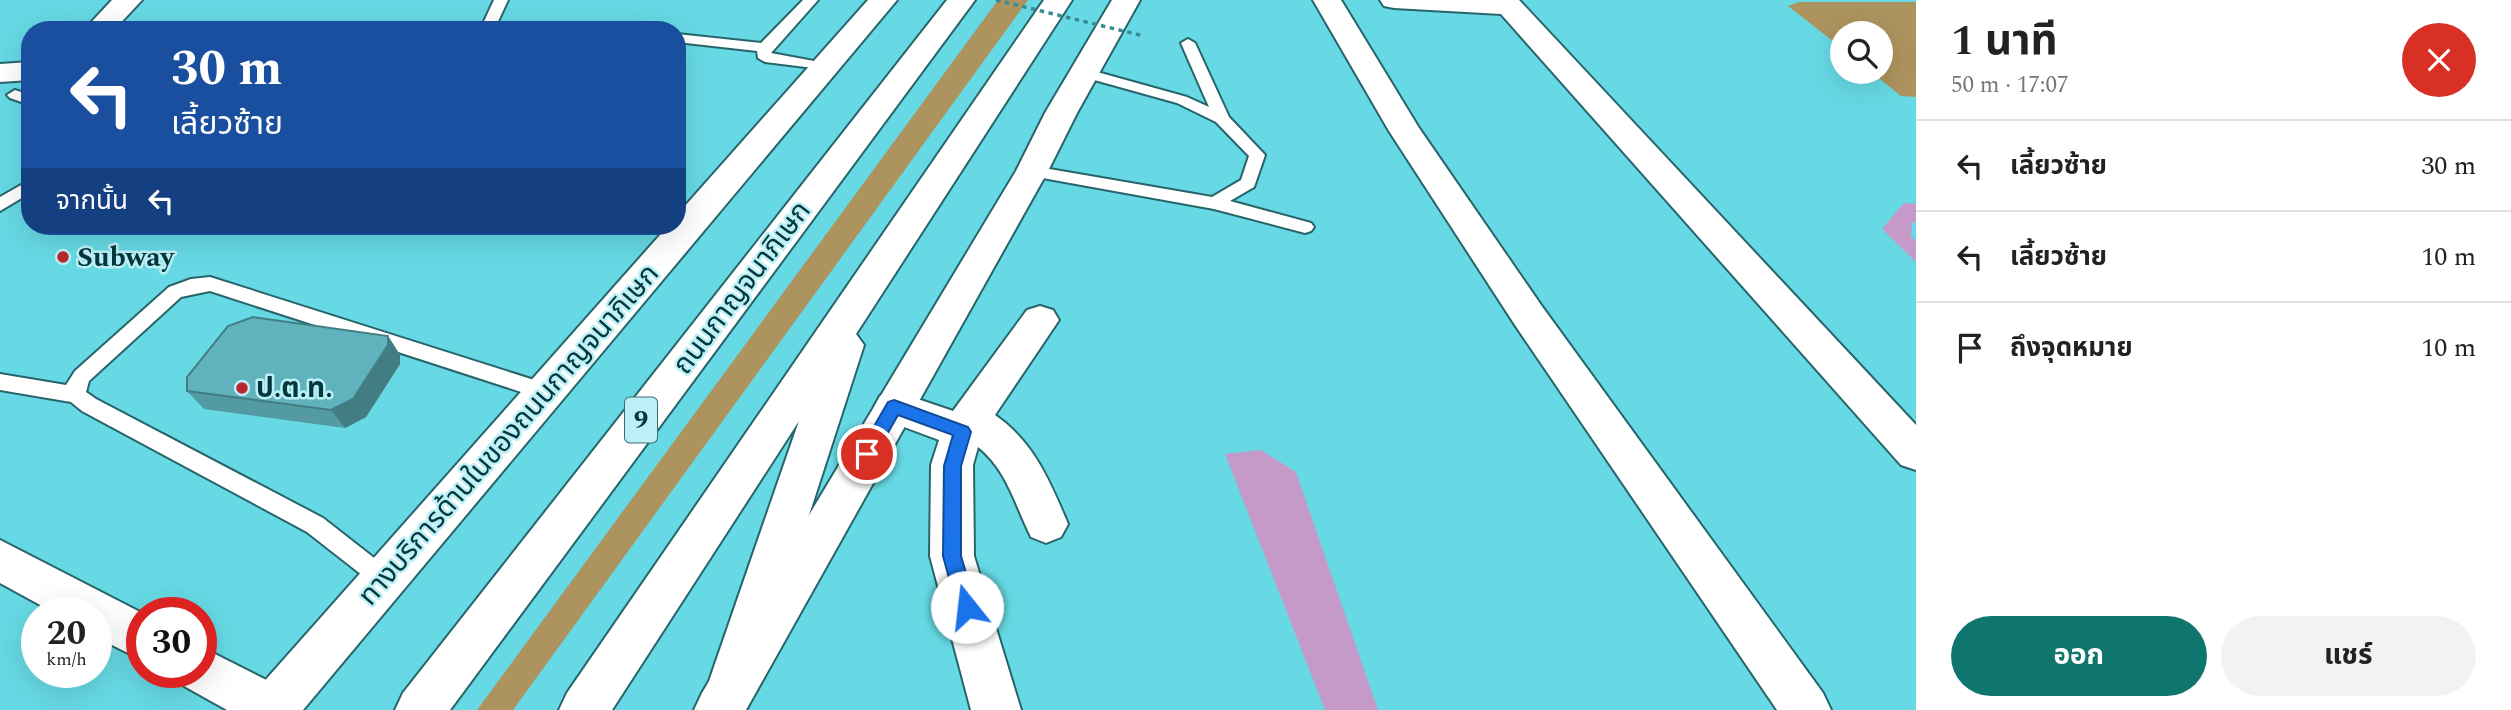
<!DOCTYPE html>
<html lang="th">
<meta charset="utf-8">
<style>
:root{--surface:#fff;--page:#f2f2f2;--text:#222;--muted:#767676;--line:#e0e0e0;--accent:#0f766e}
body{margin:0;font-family:Spectral,"Noto Sans Thai",serif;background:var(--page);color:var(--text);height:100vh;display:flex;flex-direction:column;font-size:26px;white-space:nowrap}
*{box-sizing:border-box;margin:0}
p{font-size:23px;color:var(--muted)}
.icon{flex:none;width:38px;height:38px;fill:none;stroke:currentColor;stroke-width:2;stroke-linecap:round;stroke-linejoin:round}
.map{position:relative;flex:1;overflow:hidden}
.drawer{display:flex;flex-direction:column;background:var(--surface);width:595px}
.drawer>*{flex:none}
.banner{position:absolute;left:21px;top:21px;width:665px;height:214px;border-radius:28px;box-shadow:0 7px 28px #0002;background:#1a4fa0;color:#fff;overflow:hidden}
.buttons{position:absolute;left:1830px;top:21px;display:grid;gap:14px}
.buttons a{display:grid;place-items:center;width:63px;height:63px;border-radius:50%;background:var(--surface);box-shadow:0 7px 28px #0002;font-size:35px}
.speed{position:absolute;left:21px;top:597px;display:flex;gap:14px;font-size:35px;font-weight:700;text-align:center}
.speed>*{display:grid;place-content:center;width:91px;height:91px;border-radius:50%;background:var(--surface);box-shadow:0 7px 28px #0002;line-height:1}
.speed small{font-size:18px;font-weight:400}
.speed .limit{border:10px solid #d22;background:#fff;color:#111}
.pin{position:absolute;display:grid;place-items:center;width:60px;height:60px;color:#fff;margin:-30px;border:4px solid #fff;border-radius:50%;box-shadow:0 2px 7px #0007}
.me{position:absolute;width:77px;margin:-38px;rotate:344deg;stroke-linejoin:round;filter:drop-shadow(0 0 5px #0008)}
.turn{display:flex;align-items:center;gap:24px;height:147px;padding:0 35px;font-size:32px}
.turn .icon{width:91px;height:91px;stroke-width:2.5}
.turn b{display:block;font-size:49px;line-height:60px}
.then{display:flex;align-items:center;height:66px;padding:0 35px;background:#0003;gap:14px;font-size:26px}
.round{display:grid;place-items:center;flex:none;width:74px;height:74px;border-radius:37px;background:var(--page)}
.summary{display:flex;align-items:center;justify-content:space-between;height:119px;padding:0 35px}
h1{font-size:42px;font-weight:700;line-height:52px}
.cta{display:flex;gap:14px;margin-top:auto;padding:14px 35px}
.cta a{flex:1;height:80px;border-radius:42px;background:var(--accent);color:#fff;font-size:28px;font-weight:700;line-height:80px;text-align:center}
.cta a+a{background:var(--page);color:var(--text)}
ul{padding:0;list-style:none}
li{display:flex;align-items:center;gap:21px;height:91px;padding:0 35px;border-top:2px solid var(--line)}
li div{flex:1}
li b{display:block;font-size:26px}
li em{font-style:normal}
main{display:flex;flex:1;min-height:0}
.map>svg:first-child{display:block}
.green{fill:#ad935e}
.water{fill:#c69ac8}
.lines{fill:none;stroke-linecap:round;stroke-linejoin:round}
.service-casing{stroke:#27656b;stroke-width:4}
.minor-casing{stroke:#27656b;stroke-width:4}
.secondary-casing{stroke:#27656b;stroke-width:4}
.trunk-casing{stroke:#27656b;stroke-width:4}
.service{fill:#fff;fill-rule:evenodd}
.minor{fill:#fff;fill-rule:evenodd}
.secondary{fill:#fff;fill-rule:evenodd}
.trunk{fill:#fff;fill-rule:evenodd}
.path-bridge{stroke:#368c94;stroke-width:3.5;stroke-dasharray:4.5 4.5;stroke-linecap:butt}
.wall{fill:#539aa2}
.shaded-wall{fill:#437d84}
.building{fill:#60b3bc;stroke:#437d84;stroke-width:2}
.route{fill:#1a73e8;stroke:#114b97;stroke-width:2}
.poi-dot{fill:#b8272e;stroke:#bdf0f6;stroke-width:2.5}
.labels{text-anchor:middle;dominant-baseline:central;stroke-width:5;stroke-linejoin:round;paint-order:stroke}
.shield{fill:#bdf0f6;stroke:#396f74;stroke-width:2}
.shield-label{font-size:26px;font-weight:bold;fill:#01383d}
.poi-label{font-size:28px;font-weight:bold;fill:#01383d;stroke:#bdf0f6;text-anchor:start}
.street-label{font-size:28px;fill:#01383d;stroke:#bdf0f6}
</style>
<main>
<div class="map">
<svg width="1916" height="710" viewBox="0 0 1916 710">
<rect width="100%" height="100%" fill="#66d9e4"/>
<g class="green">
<path d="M998,0H1028L513,710H477Z"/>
<path d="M1799,2H1916V97L1901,96L1871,72H1881V33H1843V49L1788,6Z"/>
</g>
<g class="water">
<path d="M1904,203L1916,204V223L1912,222L1911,236L1916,241V262L1882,229Z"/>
<path d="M1261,450L1296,472L1378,710H1325L1225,454Z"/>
</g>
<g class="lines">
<g class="service-casing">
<g id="service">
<path d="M494,0H508L494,30H480Z"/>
<path d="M803,0H818L771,53L830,64L832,67L830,70L765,62L758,58L757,51L677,42V34L761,43Z"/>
<path d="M1188,39L1195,43L1229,117L1265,155L1254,187L1230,201L1311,223L1314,227L1311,231L1305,233L1214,209L1026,175L1024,171L1032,166L1212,197L1241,180L1249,156L1216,122L1177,103L1080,76L1078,73L1085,69L1090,70L1187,97L1209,107L1181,43Z"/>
<path d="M15,90L30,95V105L10,98L7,95Z"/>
<path d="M30,180V193L0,211V197Z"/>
<path d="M210,277L553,386L556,392L553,398L546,400L210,291L181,297L89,381L86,392L96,399L323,518L392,572L395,579L392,586L384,589L376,586L307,532L82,411L71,402L0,390V374L66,385L75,371L169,287L191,279Z"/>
</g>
</g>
<g class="minor-casing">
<g id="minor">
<path d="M112,0H142L114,30H84Z"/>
<path d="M1313,0H1341L1419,128L1541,305L1823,693L1831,710H1777L1515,325L1389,131Z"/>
<path d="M1380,0H1519L1916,425V470L1901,465L1501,14L1394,8L1384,6Z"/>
<path d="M30,62V80L0,82V64Z"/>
<path d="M1040,306L1053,310L1059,320L995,415C1034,442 1050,482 1068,524L1061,537L1046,543L1031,537C1015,505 1007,470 978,447L973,465L974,556L1021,710H971L930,556L931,465L939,440L880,418L874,407L880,396L894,391L953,411L1027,310Z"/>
<path d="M0,540L142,613V660L96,637V612H53L0,583Z"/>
<path d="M201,647L290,692L297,710H227L184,686L178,672H201Z"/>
</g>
</g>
<g class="secondary-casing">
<g id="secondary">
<path d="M868,0H897L303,710H246L254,693L668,226H677V215Z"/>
<path d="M1112,0H1140L1077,113L1048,171L746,710H694L702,693L1016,171L1045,113Z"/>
</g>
</g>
<g class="trunk-casing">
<g id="trunk">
<path d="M947,0H975L450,710H395L403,693Z"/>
<path d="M1044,0H1072L856,334L864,345L747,707C736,710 724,710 713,707L706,690L799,421L612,710H559L567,693Z"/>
</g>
</g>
<use href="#service" class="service"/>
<use href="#minor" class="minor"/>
<use href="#secondary" class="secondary"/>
<use href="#trunk" class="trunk"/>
<path class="path-bridge" d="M996,0L1144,36"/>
</g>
<path class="wall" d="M388,336L400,355V364L366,417L345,428L204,409L187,391Z"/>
<path class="shaded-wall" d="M388,336L400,355V364L366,417L345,428L331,410Z"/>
<path class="building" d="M253,317L388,336V345L353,399L331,410L187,391V377L228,326Z"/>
<path class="route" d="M894,400L968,427L971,432L961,466V556L976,607L974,613L967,616L960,613L957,607L943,556L944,466L953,435L898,415L873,459H861L858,454L888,402Z"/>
<g class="poi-dot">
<circle cx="63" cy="257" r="7"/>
<circle cx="242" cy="388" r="7"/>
</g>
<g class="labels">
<rect class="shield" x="625" y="397.5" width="32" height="45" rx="5"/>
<g class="shield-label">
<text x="641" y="420">9</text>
</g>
<g class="poi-label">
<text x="77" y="257">Subway</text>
<text x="256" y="388">ป.ต.ท.</text>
</g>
<g class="street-label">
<text transform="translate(742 288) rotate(-53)">ถนนกาญจนาภิเษก</text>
<text transform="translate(509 435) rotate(-49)">ทางบริการด้านในของถนนกาญจนาภิเษก</text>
</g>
</g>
</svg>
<div class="buttons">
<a><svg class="icon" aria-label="search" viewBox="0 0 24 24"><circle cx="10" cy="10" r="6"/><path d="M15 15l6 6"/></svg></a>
</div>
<div class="speed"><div>20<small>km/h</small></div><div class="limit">30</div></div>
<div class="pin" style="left:867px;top:454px;background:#d93025"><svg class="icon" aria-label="arrive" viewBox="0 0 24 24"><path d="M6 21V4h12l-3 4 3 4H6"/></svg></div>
<svg class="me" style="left:967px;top:607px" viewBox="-20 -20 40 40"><circle r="19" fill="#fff"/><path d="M0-13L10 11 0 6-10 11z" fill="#1a73e8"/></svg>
<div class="banner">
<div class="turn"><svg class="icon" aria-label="left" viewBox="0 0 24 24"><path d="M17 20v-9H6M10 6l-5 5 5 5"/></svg><div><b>30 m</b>เลี้ยวซ้าย</div></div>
<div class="then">จากนั้น<svg class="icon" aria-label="left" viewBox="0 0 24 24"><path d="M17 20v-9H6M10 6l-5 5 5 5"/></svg></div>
</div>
</div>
<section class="drawer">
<div class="summary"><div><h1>1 นาที</h1><p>50 m · 17:07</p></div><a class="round" style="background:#d93025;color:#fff"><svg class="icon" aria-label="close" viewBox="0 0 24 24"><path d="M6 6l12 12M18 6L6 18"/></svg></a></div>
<ul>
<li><svg class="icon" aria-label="left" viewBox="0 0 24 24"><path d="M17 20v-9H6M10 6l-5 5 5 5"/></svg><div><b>เลี้ยวซ้าย</b></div><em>30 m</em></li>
<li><svg class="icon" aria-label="left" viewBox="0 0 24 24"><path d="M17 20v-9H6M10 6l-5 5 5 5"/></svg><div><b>เลี้ยวซ้าย</b></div><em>10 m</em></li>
<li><svg class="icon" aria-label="arrive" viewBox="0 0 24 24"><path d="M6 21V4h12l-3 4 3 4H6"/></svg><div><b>ถึงจุดหมาย</b></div><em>10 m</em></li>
</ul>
<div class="cta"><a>ออก</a><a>แชร์</a></div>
</section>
</main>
